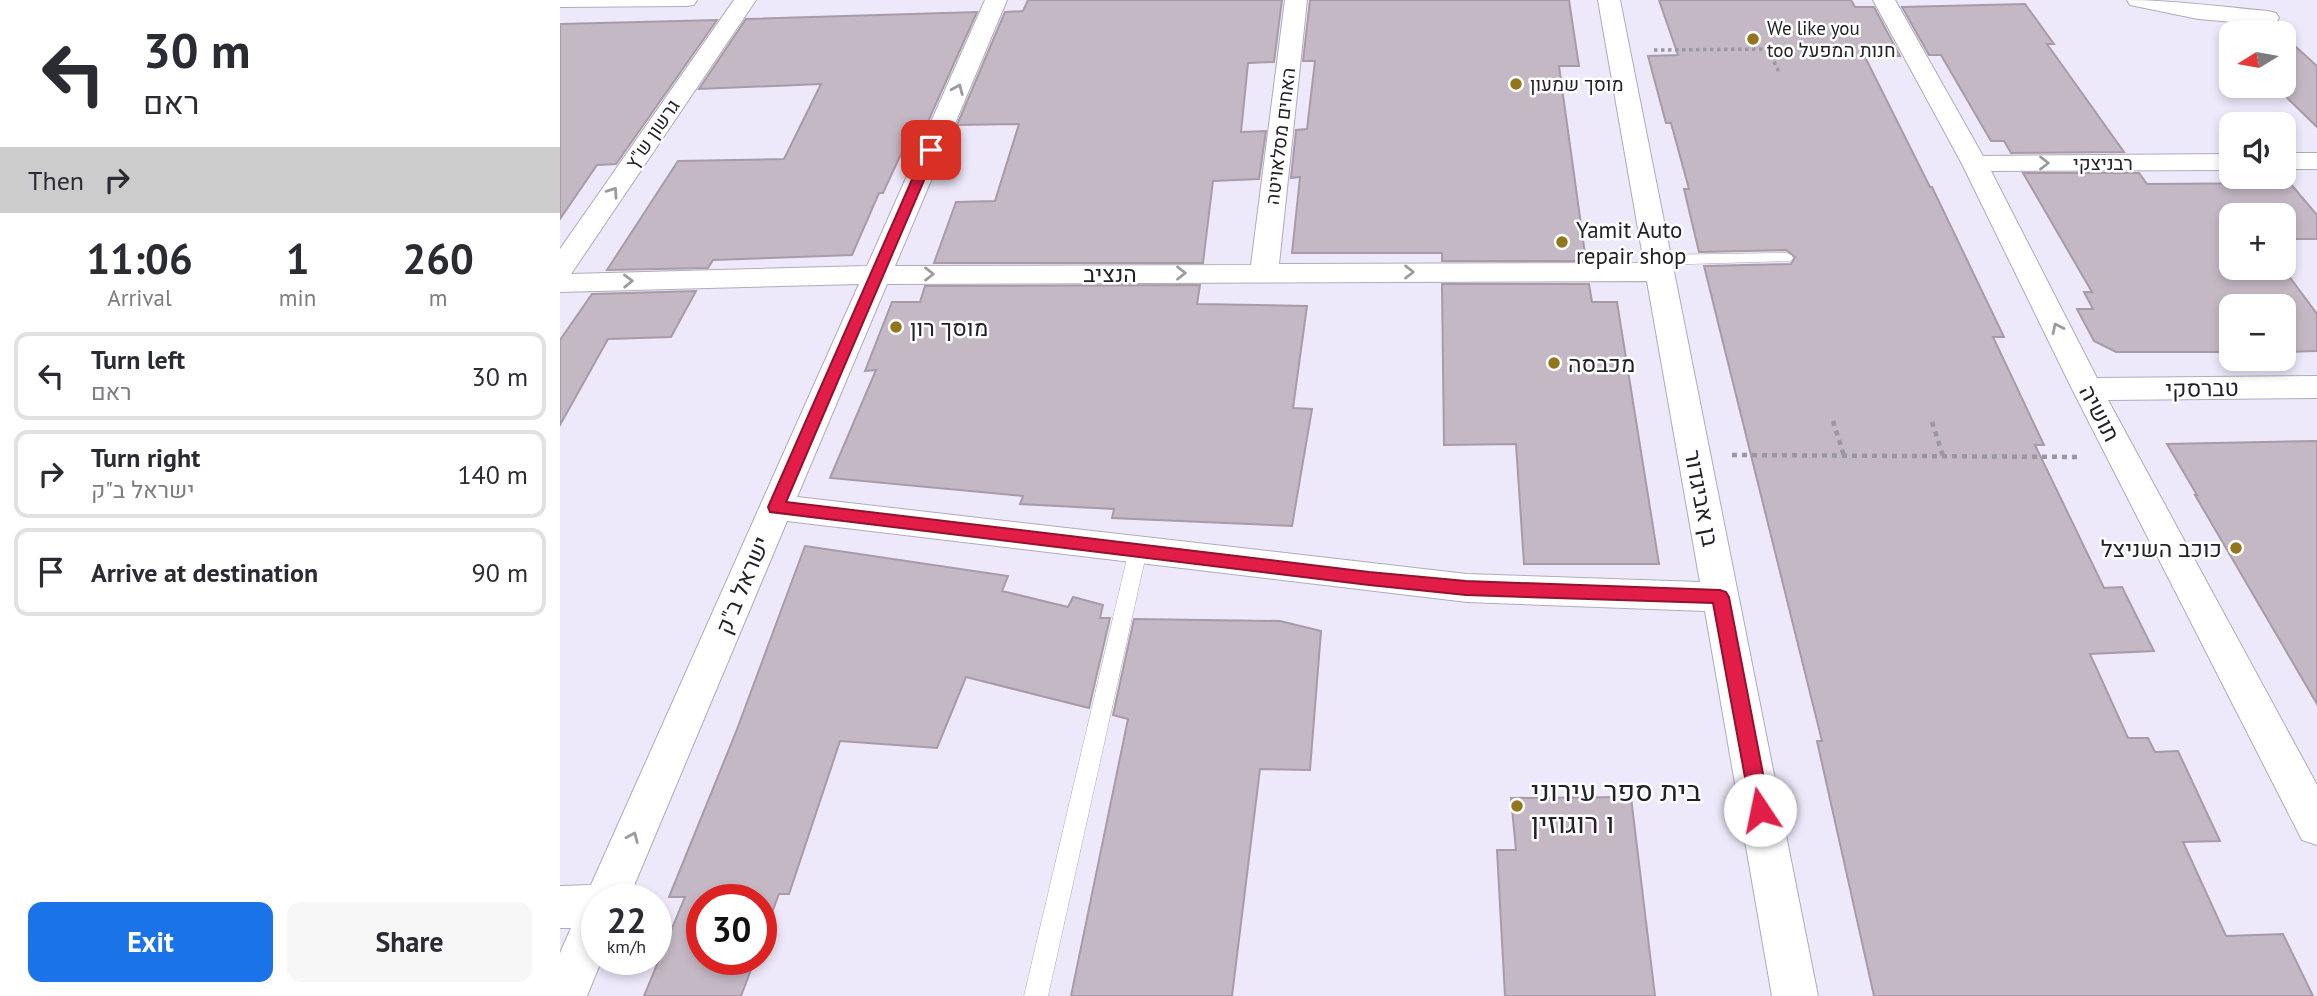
<!DOCTYPE html>
<meta charset="utf-8">
<style>
:root{--surface:#fff;--page:#f7f7f7;--text:#2b2b33;--muted:#7c7c81;--line:#e1e1e2;--accent:#1a73e8}
body{margin:0;font-family:"PT Sans",Heebo,sans-serif;background:var(--page);color:var(--text);height:100vh;display:flex;flex-direction:column;font-size:26px;white-space:nowrap}
*{box-sizing:border-box;margin:0}
p{font-size:23px;color:var(--muted)}
.icon{flex:none;width:38px;height:38px;fill:none;stroke:currentColor;stroke-width:2;stroke-linecap:round;stroke-linejoin:round}
.map{position:relative;flex:1;overflow:hidden}
.side{display:flex;flex-direction:column;background:var(--surface);width:560px}
.side>*{flex:none}
.top-card{background:#fff;color:var(--text);overflow:hidden}
.needle{width:46px;rotate:259deg}
.fabs{position:absolute;left:1659px;top:21px;display:grid;gap:14px}
.fabs a{display:grid;place-items:center;width:77px;height:77px;border-radius:14px;background:var(--surface);box-shadow:0 4px 10px #0003;font-size:35px}
.speed{position:absolute;left:21px;top:884px;display:flex;gap:14px;font-size:35px;font-weight:700;text-align:center}
.speed>*{display:grid;place-content:center;width:91px;height:91px;border-radius:50%;background:var(--surface);box-shadow:0 4px 10px #0003;line-height:1}
.speed small{font-size:18px;font-weight:400}
.speed .limit{border:10px solid #d22;background:#fff;color:#111}
.pin{position:absolute;display:grid;place-items:center;width:60px;height:60px;color:#fff;margin:-30px;border-radius:14px;box-shadow:0 4px 10px #0006}
.me{position:absolute;width:77px;margin:-38px;rotate:349deg;stroke-linejoin:round;filter:drop-shadow(0 0 5px #0008)}
.turn{display:flex;align-items:center;gap:24px;height:147px;padding:0 28px;font-size:32px}
.turn .icon{width:91px;height:91px;stroke-width:2.5}
.turn b{display:block;font-size:49px;line-height:60px}
.then{display:flex;align-items:center;height:66px;padding:0 28px;background:#0003;gap:14px;font-size:26px}
.eta{display:flex;justify-content:space-evenly;align-items:center;height:119px;text-align:center}
.eta b{font-size:42px;font-weight:700;line-height:49px}
.action{display:flex;gap:14px;margin-top:auto;padding:14px 28px}
.action a{flex:1;height:80px;border-radius:14px;background:var(--accent);color:#fff;font-size:28px;font-weight:700;line-height:80px;text-align:center}
.action a+a{background:var(--page);color:var(--text)}
ul{padding:0;list-style:none}
li{display:flex;align-items:center;gap:21px;height:88px;margin:0 14px 10px;padding:0 14px;border:4px solid var(--line);border-radius:14px}
li div{flex:1}
li b{display:block;font-size:26px}
li em{font-style:normal}
main{display:flex;flex:1;min-height:0}
.map>svg:first-child{display:block}
.building{fill:#c5b8c5;stroke:#a89ba7;stroke-width:2}
.lines{fill:none;stroke-linecap:round;stroke-linejoin:round}
.service-casing{stroke:#afabbb;stroke-width:1}
.minor-casing{stroke:#afabbb;stroke-width:2}
.path-far1{stroke:#9a97a4;stroke-width:3.5;stroke-dasharray:3.5 3.5;stroke-linecap:butt}
.path{stroke:#9a97a4;stroke-width:4.5;stroke-dasharray:5 5;stroke-linecap:butt}
.service{fill:#fff;fill-rule:evenodd}
.minor{fill:#fff;fill-rule:evenodd}
.oneway{stroke:#9c9b9e}
.route{fill:#e11d48;stroke:#92132f;stroke-width:2}
.poi-dot{fill:#93751c;stroke:#fff;stroke-width:2.5}
.labels{text-anchor:middle;dominant-baseline:central;stroke-width:5;stroke-linejoin:round;paint-order:stroke}
.far-poi-label{font-size:19px;fill:#222127;stroke:#fff;text-anchor:start}
.far-street-label{font-size:19px;fill:#222127;stroke:#fff}
.poi-label{font-size:23px;fill:#222127;stroke:#fff;text-anchor:start}
.street-label{font-size:23px;fill:#222127;stroke:#fff}
.near-poi-label{font-size:28px;fill:#222127;stroke:#fff;text-anchor:start}
</style>
<main>
<section class="side">
<div class="top-card">
<div class="turn"><svg class="icon" aria-label="left" viewBox="0 0 24 24"><path d="M17 20v-9H6M10 6l-5 5 5 5"/></svg><div><b>30 m</b>ראם</div></div>
<div class="then">Then<svg class="icon" aria-label="right" viewBox="0 0 24 24"><path d="M7 20v-9h11M14 6l5 5-5 5"/></svg></div>
</div>
<div class="eta">
<div><b>11:06</b><p>Arrival</p></div>
<div><b>1</b><p>min</p></div>
<div><b>260</b><p>m</p></div>
</div>
<ul>
<li><svg class="icon" aria-label="left" viewBox="0 0 24 24"><path d="M17 20v-9H6M10 6l-5 5 5 5"/></svg><div><b>Turn left</b><p>ראם</p></div><em>30 m</em></li>
<li><svg class="icon" aria-label="right" viewBox="0 0 24 24"><path d="M7 20v-9h11M14 6l5 5-5 5"/></svg><div><b>Turn right</b><p>ישראל ב&quot;ק</p></div><em>140 m</em></li>
<li><svg class="icon" aria-label="arrive" viewBox="0 0 24 24"><path d="M6 21V4h12l-3 4 3 4H6"/></svg><div><b>Arrive at destination</b></div><em>90 m</em></li>
</ul>
<div class="action"><a>Exit</a><a>Share</a></div>
</section>
<div class="map">
<svg width="1757" height="996" viewBox="0 0 1757 996">
<rect width="100%" height="100%" fill="#ede9fa"/>
<g class="building">
<path d="M468,0H722L714,62L688,63L681,132L706,131L699,179L653,181L643,263H374L396,202L435,201L459,124L397,125L445,12L463,11Z"/>
<path d="M750,0H1009L1019,66H999L1026,261H882V253H732L740,177L731,178L736,130L747,129L755,61H743Z"/>
<path d="M1099,0H1291L1295,7H1314L1340,56L1305,57L1370,187H1372L1444,337H1433L1484,445H1475L1544,588L1562,587L1594,651L1530,654L1568,738H1588L1595,752L1618,751L1660,841L1623,842L1666,936L1723,934L1753,996H1314L1257,741H1262L1144,266L1231,264L1235,257L1226,250L1139,252L1124,189H1129L1111,123H1106L1088,56L1118,55Z"/>
<path d="M1465,4L1494,44H1487L1564,152L1451,153L1444,141H1431L1381,55H1369L1342,7Z"/>
<path d="M417,12L366,126H354L323,193H319L292,255L153,260L148,268L47,270L118,161L224,159L261,84L139,89L186,19Z"/>
<path d="M157,20L56,164L37,165L0,219V24Z"/>
<path d="M1724,36L1757,66V127L1715,86H1724Z"/>
<path d="M1463,173H1579L1587,184L1730,183L1757,215V239H1724V215H1671V268H1723L1757,314V351L1724,352V306H1671V352H1556L1534,341L1517,309H1533L1524,292H1532Z"/>
<path d="M882,284H1029L1032,302H1057L1099,564H964L956,444L884,445Z"/>
<path d="M640,285L637,304L747,306L733,408L752,409L732,526L552,518L554,509L460,504L463,496L270,478L316,370L305,371L332,302H360L365,286Z"/>
<path d="M136,291L111,337L48,339L0,425V340L32,294Z"/>
<path d="M1757,441V704L1635,495H1637L1607,444Z"/>
<path d="M245,546L448,576L442,591L508,607L513,597L543,605L540,618H550L529,708L406,677L377,748L280,741L229,894H219L201,942V900H142V959H195L181,996H84L125,897H109L176,732Z"/>
<path d="M574,619L720,621L761,631L750,770L700,769L672,996H511L568,719L553,715Z"/>
<path d="M1071,797L1095,996H945L937,850H956L951,798Z"/>
</g>
<g class="lines">
<g class="service-casing">
<g id="service">
<path d="M1226,253L1231,255L1233,258L1231,261L1097,265L1090,260L1097,255Z"/>
<path d="M578,543L584,545L587,550L488,996H464L569,550L572,545Z"/>
</g>
</g>
<g class="minor-casing">
<g id="minor">
<path d="M0,0H137L134,5L126,6L0,7Z"/>
<path d="M174,0H196L11,274L307,266L425,0H447L335,266L691,265L725,0H747L719,264L1084,263L1038,0H1060L1258,996H1212L1145,611L907,602L227,521L68,900H37V959H42L27,996H0V953L11,928H0V886L31,885L299,284L0,292V249ZM1087,281L1140,582L907,574L237,497L327,284Z"/>
<path d="M1313,0H1335L1423,156L1671,154V170L1431,171L1537,378L1757,376V398L1548,400L1757,785V845L1742,840L1512,389L1402,164Z"/>
<path d="M1567,0C1614,0 1661,7 1708,11L1716,13L1719,18L1716,23L1708,25L1638,19L1570,5Z"/>
<rect x="1724" y="153" width="33" height="16"/>
</g>
</g>
<g class="path-far1">
<path d="M1208,49L1219,72"/>
<path d="M1094,50L1208,49L1205,44"/>
</g>
<g class="path">
<path d="M1273,421L1284,456"/>
<path d="M1372,422L1383,456"/>
<path d="M1172,455L1520,457"/>
</g>
<use href="#service" class="service"/>
<use href="#minor" class="minor"/>
</g>
<defs><path id="oneway-chevron" d="M-2-3.5L2.5 0L-2 3.5" fill="none" stroke-width="1.6" stroke-linecap="round" stroke-linejoin="round" transform="scale(1.75)"/></defs>
<g class="oneway">
<use href="#oneway-chevron" transform="translate(398 89) rotate(-67)"/>
<use href="#oneway-chevron" transform="translate(1484 163)"/>
<use href="#oneway-chevron" transform="translate(53 192) rotate(-55)"/>
<use href="#oneway-chevron" transform="translate(849 272)"/>
<use href="#oneway-chevron" transform="translate(621 273)"/>
<use href="#oneway-chevron" transform="translate(369 274)"/>
<use href="#oneway-chevron" transform="translate(68 281) rotate(-1)"/>
<use href="#oneway-chevron" transform="translate(1497 328) rotate(-116)"/>
<use href="#oneway-chevron" transform="translate(73 837) rotate(-67)"/>
</g>
<path class="route" d="M371,146L377,150L226,502L809,572L906,581L1160,590L1166,592L1169,597L1210,810L1207,816L1200,819L1193,816L1191,810L1153,603L906,595L809,585L210,512L208,507L365,150Z"/>
<g class="poi-dot">
<circle cx="1193" cy="39" r="7"/>
<circle cx="956" cy="84" r="7"/>
<circle cx="1002" cy="242" r="7"/>
<circle cx="336" cy="327" r="7"/>
<circle cx="994" cy="363" r="7"/>
<circle cx="1676" cy="548" r="7"/>
<circle cx="957" cy="806" r="7"/>
</g>
<g class="labels">
<g class="far-poi-label">
<text x="1207" y="28">We like you<tspan x="1207" dy="22">too חנות המפעל</tspan></text>
<text x="970" y="84">מוסך שמעון</text>
</g>
<g class="far-street-label">
<text transform="translate(92 134) rotate(-55)">גרשון ש"ץ</text>
<text transform="translate(720 136) rotate(-83)">האחים מסלאויטה</text>
<text x="1543" y="163">רבניצקי</text>
</g>
<g class="poi-label">
<text x="1016" y="229">Yamit Auto<tspan x="1016" dy="26">repair shop</tspan></text>
<text x="350" y="327">מוסך רון</text>
<text x="1008" y="363">מכבסה</text>
<text x="1662" y="548" text-anchor="end">כוכב השניצל</text>
</g>
<g class="street-label">
<text x="550" y="273">הנציב</text>
<text transform="translate(1642 388) rotate(-1)">טברסקי</text>
<text transform="translate(1540 413) rotate(62)">תושיה</text>
<text transform="translate(1142 498) rotate(79)">בן אביגדור</text>
<text transform="translate(182 585) rotate(-67)">ישראל ב"ק</text>
</g>
<g class="near-poi-label">
<text x="971" y="790">בית ספר עירוני<tspan x="971" dy="32">ו רוגוזין</tspan></text>
</g>
</g>
</svg>
<div class="fabs">
<a><svg class="needle" viewBox="-14 -14 28 28"><path d="M0-13l5 13h-10z" fill="#e53935"/><path d="M0 13l5-13h-10z" fill="#7c7c81"/></svg></a>
<a><svg class="icon" aria-label="sound" viewBox="0 0 24 24"><path d="M4 9h4l5-4v14l-5-4H4zM17 9q2 3 0 6"/></svg></a>
<a>+</a>
<a>−</a>
</div>
<div class="speed"><div>22<small>km/h</small></div><div class="limit">30</div></div>
<div class="pin" style="left:371px;top:150px;background:#d93025"><svg class="icon" aria-label="arrive" viewBox="0 0 24 24"><path d="M6 21V4h12l-3 4 3 4H6"/></svg></div>
<svg class="me" style="left:1200px;top:810px" viewBox="-20 -20 40 40"><circle r="19" fill="#fff"/><path d="M0-13L10 11 0 6-10 11z" fill="#e11d48"/></svg>
</div>
</main>
